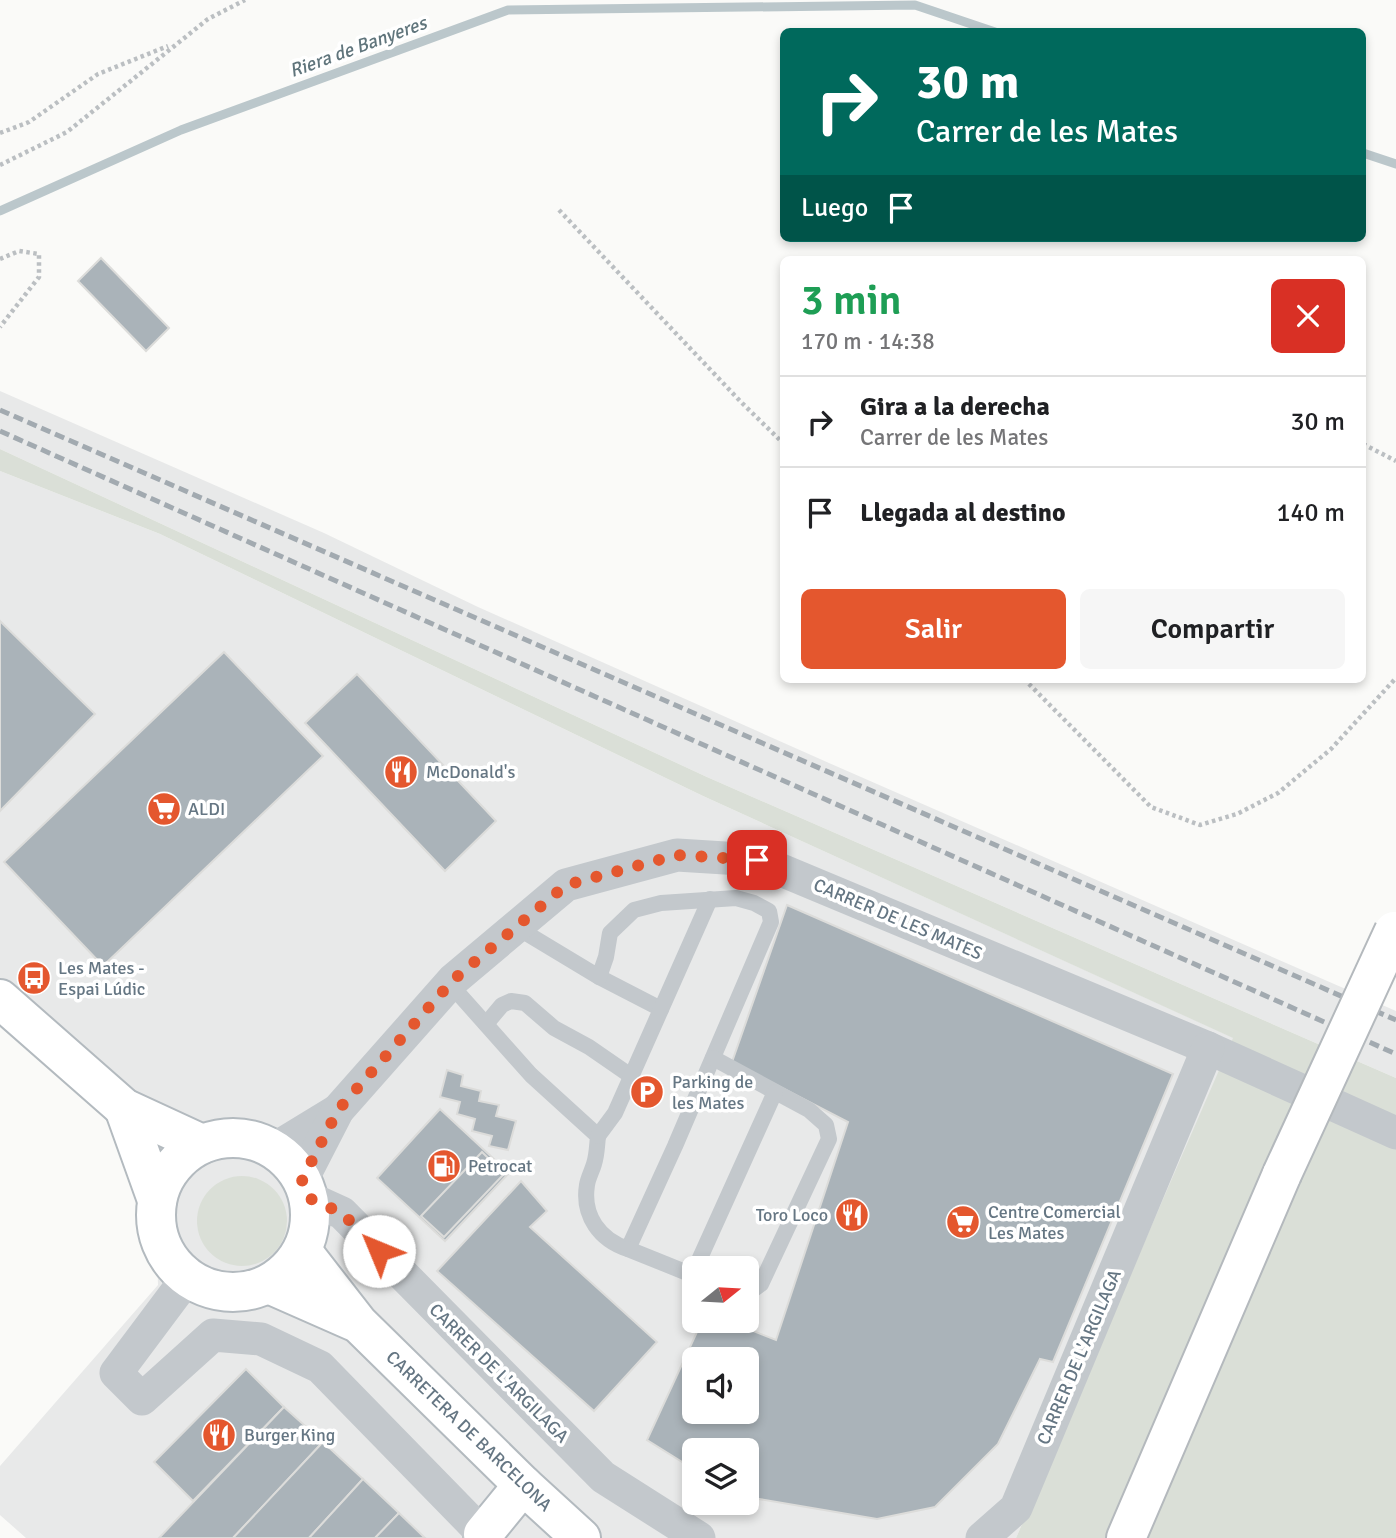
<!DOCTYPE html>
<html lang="es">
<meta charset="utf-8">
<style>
:root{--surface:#fff;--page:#f6f6f6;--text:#202124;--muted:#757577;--line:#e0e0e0;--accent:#e4572e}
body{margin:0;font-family:Signika,sans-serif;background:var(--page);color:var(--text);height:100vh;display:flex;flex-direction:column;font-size:26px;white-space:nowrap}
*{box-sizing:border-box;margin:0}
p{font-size:23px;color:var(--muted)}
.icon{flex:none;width:38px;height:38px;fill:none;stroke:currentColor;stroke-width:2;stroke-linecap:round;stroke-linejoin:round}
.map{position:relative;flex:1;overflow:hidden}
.drawer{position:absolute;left:780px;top:256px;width:586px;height:427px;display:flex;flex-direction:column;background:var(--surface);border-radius:10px;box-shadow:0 4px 10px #0003}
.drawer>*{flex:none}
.hud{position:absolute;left:780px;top:28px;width:586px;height:214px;border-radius:10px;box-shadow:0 4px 10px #0003;background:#00695c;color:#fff;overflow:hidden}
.needle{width:46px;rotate:72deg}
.controls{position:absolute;left:682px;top:1256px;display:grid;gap:14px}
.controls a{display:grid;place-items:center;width:77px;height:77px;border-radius:10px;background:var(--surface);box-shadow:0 4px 10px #0003;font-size:35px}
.pin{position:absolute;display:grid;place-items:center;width:60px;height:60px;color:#fff;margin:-30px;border-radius:14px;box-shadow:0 4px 10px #0006}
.me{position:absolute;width:77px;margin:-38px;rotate:315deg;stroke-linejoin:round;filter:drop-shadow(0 0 5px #0008)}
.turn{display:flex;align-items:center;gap:24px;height:147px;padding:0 21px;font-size:32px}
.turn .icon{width:91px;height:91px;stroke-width:2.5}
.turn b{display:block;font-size:49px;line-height:60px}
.then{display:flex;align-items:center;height:66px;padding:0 21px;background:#0003;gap:14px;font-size:26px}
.round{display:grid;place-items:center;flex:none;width:74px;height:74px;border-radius:10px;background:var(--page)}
.headline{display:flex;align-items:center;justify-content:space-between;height:119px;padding:0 21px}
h1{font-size:42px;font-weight:600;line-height:52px;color:#1e9e55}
.primary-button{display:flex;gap:14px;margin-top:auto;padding:14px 21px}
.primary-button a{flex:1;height:80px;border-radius:10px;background:var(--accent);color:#fff;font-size:28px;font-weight:600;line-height:80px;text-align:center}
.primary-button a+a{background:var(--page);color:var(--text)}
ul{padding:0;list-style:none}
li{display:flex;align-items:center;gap:21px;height:91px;padding:0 21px;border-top:2px solid var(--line)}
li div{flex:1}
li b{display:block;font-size:26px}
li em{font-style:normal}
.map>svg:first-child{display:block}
.built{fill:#e8e9e9;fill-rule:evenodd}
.green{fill:#dadfd7}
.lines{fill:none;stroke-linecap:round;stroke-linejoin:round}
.stream{stroke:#bbc7cb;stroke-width:9}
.building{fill:#aab3b9;stroke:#dcdcda;stroke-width:2;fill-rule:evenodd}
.secondary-casing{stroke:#b3babf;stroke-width:42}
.highway-casing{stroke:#b4b9bd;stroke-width:42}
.path{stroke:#bbbfc2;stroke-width:4.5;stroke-dasharray:3.5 3.5;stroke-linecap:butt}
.lane{stroke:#c3c8cc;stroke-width:16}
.street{stroke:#c3c8cc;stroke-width:33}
.secondary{stroke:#fff;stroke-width:38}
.highway{stroke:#fff;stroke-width:38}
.rail{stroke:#a2aab0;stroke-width:5;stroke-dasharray:10 5;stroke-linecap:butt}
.highway-bridge-casing{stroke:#b4b9bd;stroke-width:42;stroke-linecap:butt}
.highway-bridge{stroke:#fff;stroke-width:38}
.route{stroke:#e4572e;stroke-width:12;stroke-dasharray:0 21.6}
.labels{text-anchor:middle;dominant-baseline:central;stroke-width:7;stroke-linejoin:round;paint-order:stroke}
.poi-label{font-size:18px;fill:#657683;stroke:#fff;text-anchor:start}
.street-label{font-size:18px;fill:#657683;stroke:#fff}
.water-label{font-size:19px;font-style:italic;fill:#60757c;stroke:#fff}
</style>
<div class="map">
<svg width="1396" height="1538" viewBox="0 0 1396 1538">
<rect width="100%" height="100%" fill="#fafaf8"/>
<g class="built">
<path d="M0,391L324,533L478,607L829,763L1396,1011V1078L707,777L0,449Z"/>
<path d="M0,471L160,534L703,796L1234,1038L1016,1538H26L0,1515V1466L158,1285L153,1120L0,983ZM695,1269H747V1321H695ZM695,1360H747V1412H695ZM695,1451H747V1503H695Z"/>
</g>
<g class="green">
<path d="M0,449L707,777L1396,1078V1538H1016L1233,1038L703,796L160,534L0,471Z"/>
<circle cx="242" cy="1221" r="45"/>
</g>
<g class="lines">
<g class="stream">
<path d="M1363,153L1396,164"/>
<path d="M0,211L181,130L508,10L915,5L995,32"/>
</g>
</g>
<g class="building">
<path d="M101,258L169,328L146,351L78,281Z"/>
<path d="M0,621L95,714L0,811Z"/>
<path d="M224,652L323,756L103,966L4,862Z"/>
<path d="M357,674L496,821L445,871L305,723Z"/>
<path d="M787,905L1173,1074L1053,1362L1040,1359L998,1444L935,1507L877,1519L747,1497V1451H695V1470L647,1440L702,1321H728L776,1340L848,1122L732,1062ZM695,1360H747V1412H695Z"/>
<path d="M447,1070L463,1075L461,1086L481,1091L479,1101L499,1105L496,1116L516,1121L508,1150L489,1146L492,1136L472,1131L475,1119L457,1114L460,1102L440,1097Z"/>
<path d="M440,1109L509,1173L445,1241L377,1178Z"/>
<path d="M482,1152L504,1174L444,1237L421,1216Z"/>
<path d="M521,1181L547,1211L530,1227L657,1342L594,1411L437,1271Z"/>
<path d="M246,1369L284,1407L193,1501L154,1462Z"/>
<path d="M284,1407L323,1442L233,1538H159Z"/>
<path d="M323,1442L363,1479L309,1538H233Z"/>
<path d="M363,1479L399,1513L375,1538H309Z"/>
<path d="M399,1513L425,1538H375Z"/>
</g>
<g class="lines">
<g class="secondary-casing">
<g id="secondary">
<path d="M0,999L124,1108L202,1144"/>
<path d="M124,1108L157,1200"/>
<circle cx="233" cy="1215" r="77"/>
<path d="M302,1251L358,1323L523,1485L581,1538"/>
<path d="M269,1284L353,1321"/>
<path d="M483,1534L523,1485"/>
</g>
</g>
<g class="highway-casing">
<path id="highway" d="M1126,1538L1282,1174"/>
</g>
<g class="path">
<path d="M0,133L29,122L98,74L168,46"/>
<path d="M0,165L67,132L208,19L245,0"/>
<path d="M559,210L741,402L784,444"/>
<path d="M0,259L19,251L39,254V277L0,327"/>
<path d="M1363,444L1396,461"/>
<path d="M1024,679L1151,807L1200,825L1237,814L1278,793L1331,749L1396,678"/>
</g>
<g class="lane">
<path d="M599,977L661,1009"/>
<path d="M450,984L531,1075L598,1136C597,1145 597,1155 594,1164C592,1171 588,1178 587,1185C582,1216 600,1240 628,1249L675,1146L771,922L769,911L754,903L736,898L661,903L634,910L610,933L606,957L599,977L516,927"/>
<path d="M486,1024L502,1005L511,1001L525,1003L554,1028L589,1047L631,1076"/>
<path d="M713,1058L809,1110L826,1125L829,1139L761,1284L747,1294"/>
<path d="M598,1136L615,1113L710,899"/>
<path d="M628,1249L695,1276"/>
<path d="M695,1269L775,1092"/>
</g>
<g class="street">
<path d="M274,1149L338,1110"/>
<path d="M302,1180L338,1110L453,980L566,885L677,855L757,860L1208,1048L1396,1133"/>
<path d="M309,1198L342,1213L603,1477L699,1538"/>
<path d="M187,1278L116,1373L142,1399L213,1335L261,1339L320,1367L483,1534L479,1538"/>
<path d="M982,1538L1016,1508L1208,1048"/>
</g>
<use href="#secondary" class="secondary"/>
<use href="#highway" class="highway"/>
<g class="rail">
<path d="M0,410L1396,1020"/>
<path d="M0,431L1396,1054"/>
</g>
<g class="highway-bridge-casing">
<path id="highway-bridge" d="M1282,1174L1394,931"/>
</g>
<use href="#highway-bridge" class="highway-bridge"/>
</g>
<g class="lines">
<path class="route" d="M379,1251L342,1213L309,1198L302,1180L338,1110L453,980L566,885L677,855L757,860"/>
</g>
<defs>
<g id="restaurant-disc" transform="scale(1.75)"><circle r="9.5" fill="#e4572e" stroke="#fff"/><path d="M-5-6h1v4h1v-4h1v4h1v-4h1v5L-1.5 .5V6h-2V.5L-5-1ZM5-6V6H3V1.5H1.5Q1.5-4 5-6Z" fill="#fff"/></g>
<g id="supermarket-disc" transform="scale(1.75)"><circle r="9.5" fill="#e4572e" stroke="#fff"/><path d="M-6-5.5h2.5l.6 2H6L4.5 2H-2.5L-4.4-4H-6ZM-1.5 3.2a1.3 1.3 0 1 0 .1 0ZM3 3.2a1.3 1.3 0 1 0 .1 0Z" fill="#fff"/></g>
<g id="bus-disc" transform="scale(1.75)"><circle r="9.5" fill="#e4572e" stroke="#fff"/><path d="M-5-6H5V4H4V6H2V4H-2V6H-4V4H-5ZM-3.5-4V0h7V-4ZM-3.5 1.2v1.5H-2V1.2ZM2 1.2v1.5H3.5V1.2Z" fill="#fff"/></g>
<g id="parking-disc" transform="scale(1.75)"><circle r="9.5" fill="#e4572e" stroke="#fff"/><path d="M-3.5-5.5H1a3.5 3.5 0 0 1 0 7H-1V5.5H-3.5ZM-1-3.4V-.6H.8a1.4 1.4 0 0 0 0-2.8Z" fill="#fff"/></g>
<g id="fuel-disc" transform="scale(1.75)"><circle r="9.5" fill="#e4572e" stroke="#fff"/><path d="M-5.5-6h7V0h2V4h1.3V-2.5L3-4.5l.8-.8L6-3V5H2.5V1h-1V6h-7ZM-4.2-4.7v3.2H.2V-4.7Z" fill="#fff"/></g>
</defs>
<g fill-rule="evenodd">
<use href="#restaurant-disc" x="401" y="772"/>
<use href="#supermarket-disc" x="164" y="809"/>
<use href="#bus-disc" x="34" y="978"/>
<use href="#parking-disc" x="647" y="1092"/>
<use href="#fuel-disc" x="444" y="1166"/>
<use href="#restaurant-disc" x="852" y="1215"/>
<use href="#supermarket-disc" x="963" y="1222"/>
<use href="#restaurant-disc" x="219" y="1435"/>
</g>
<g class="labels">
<g class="poi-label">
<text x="426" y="772">McDonald's</text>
<text x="188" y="809">ALDI</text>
<text x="58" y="968">Les Mates -<tspan x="58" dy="21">Espai Lúdic</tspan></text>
<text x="672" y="1082">Parking de<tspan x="672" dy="21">les Mates</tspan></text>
<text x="468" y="1166">Petrocat</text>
<text x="988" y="1212">Centre Comercial<tspan x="988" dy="21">Les Mates</tspan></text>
<text x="828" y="1215" text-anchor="end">Toro Loco</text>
<text x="244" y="1435">Burger King</text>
</g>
<g class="street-label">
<text transform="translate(898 919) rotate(23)">CARRER DE LES MATES</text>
<text transform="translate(1079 1357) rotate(-67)">CARRER DE L'ARGILAGA</text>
<text transform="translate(499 1373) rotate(45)">CARRER DE L'ARGILAGA</text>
<text transform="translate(469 1431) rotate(44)">CARRETERA DE BARCELONA</text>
</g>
<g class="water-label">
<text transform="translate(358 47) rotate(-20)">Riera de Banyeres</text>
</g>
</g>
</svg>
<div class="controls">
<a><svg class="needle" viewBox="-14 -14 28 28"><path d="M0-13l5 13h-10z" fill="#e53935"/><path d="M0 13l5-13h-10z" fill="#757577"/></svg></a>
<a><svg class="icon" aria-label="sound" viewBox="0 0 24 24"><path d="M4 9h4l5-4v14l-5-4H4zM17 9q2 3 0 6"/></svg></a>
<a><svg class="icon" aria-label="layers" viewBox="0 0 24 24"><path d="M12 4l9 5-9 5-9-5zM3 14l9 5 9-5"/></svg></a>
</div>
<div class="pin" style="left:757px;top:860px;background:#d93025"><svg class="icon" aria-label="arrive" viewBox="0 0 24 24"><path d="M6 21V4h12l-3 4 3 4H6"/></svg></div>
<svg class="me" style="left:379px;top:1251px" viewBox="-20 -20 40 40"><circle r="19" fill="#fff"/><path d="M0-13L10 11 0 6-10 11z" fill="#e4572e"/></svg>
<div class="hud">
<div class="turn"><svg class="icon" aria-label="right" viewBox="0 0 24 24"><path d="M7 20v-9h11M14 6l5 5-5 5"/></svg><div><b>30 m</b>Carrer de les Mates</div></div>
<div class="then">Luego<svg class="icon" aria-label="arrive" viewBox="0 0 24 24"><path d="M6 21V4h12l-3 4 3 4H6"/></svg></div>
</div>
<section class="drawer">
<div class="headline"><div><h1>3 min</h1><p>170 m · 14:38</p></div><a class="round" style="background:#d93025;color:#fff"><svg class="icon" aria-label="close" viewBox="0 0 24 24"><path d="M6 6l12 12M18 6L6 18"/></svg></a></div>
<ul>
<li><svg class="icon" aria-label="right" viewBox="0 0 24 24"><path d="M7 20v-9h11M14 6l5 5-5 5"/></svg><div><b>Gira a la derecha</b><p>Carrer de les Mates</p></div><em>30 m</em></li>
<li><svg class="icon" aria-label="arrive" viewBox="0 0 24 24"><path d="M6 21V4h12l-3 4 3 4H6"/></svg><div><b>Llegada al destino</b></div><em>140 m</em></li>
</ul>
<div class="primary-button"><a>Salir</a><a>Compartir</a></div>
</section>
</div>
